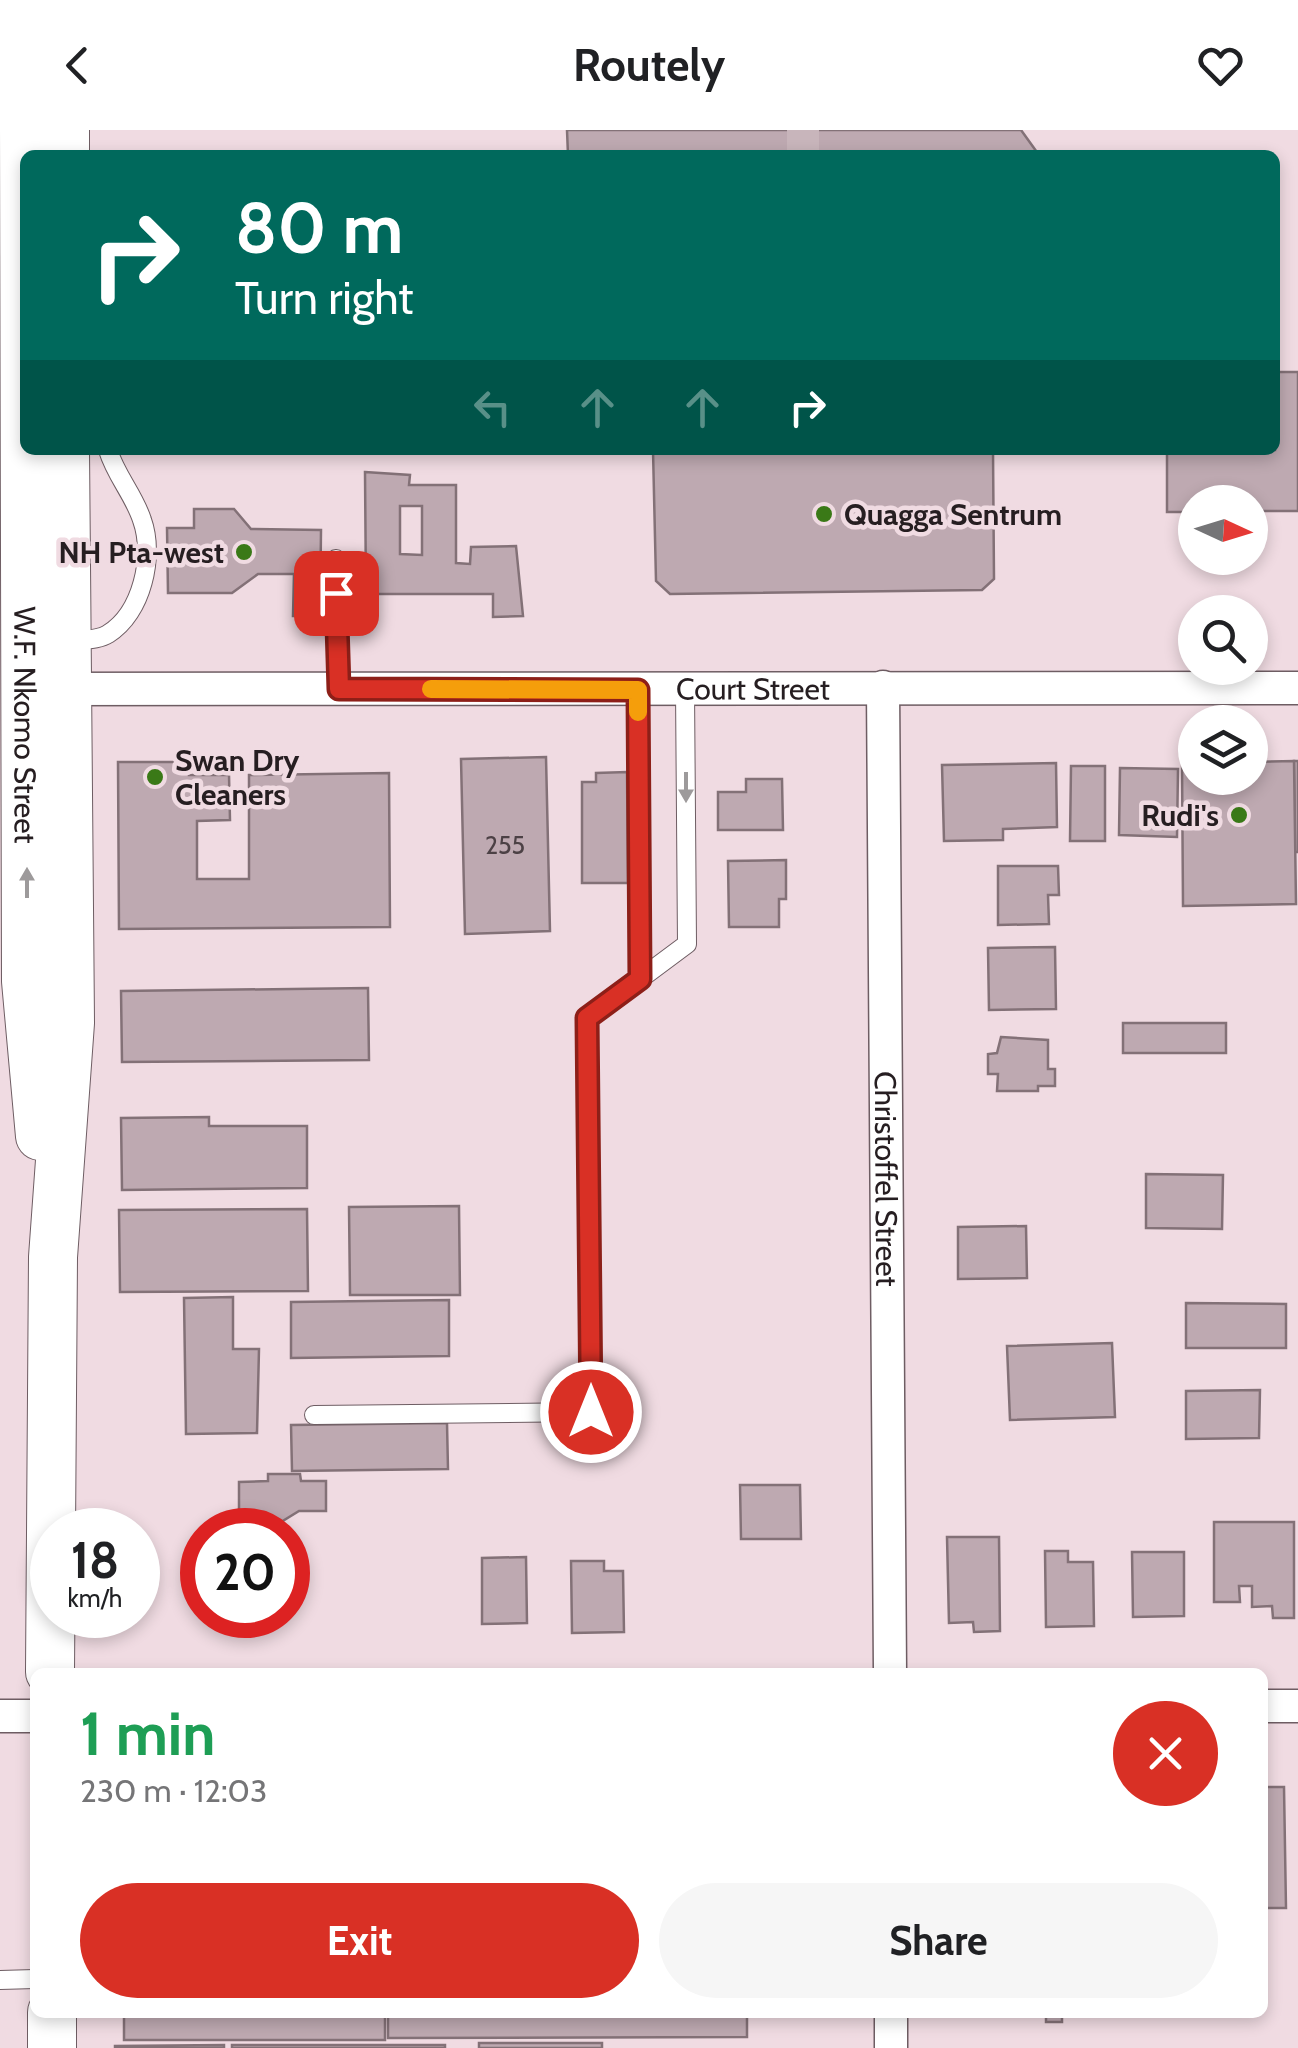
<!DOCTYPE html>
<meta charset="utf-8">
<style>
:root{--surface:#fff;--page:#f6f6f6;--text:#202124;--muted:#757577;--accent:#d93025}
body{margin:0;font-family:Cabin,sans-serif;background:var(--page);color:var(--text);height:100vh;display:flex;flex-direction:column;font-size:38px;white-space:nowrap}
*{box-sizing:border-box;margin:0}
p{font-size:32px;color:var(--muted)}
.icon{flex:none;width:55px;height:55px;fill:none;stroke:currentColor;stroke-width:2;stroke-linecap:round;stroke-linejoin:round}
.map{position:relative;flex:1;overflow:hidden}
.panel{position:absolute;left:30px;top:1538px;width:1238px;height:350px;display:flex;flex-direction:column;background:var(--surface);border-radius:15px;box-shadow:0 5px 15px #0003}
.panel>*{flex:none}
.top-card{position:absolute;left:20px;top:20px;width:1260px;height:305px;border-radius:15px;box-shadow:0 5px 15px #0003;background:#00695c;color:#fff;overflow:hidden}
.needle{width:65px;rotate:94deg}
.controls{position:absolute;left:1178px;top:355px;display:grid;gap:20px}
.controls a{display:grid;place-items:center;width:90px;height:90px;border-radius:50%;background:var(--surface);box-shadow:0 5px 15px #0003;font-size:50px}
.speed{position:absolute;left:30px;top:1378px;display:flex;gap:20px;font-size:50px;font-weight:700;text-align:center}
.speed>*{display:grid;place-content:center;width:130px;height:130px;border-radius:50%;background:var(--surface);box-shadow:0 5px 15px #0003;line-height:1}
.speed small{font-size:25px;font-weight:400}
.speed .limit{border:15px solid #d22;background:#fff;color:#111}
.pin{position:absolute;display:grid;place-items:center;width:85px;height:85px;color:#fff;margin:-42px;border-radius:20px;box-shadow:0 5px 15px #0006}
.me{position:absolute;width:110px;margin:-55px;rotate:0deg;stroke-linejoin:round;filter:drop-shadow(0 0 8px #0008)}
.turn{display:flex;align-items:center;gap:35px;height:210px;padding:0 50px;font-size:45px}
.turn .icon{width:130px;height:130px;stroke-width:2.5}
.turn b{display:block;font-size:70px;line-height:85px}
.lanes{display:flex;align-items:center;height:95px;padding:0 50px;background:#0003;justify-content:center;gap:50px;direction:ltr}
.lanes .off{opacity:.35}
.round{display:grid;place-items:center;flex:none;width:105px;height:105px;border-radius:52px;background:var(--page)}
.headline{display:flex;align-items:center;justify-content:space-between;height:170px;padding:0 50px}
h1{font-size:60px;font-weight:700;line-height:75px;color:#1e9e55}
.cta{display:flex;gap:20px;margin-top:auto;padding:20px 50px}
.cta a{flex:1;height:115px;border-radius:60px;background:var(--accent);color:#fff;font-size:40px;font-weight:700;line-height:115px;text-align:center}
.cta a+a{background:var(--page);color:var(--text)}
header{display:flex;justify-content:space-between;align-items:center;height:130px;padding:0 50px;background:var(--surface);font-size:45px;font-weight:700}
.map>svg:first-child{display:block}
.building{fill:#bea9b1;stroke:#837177;stroke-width:2.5;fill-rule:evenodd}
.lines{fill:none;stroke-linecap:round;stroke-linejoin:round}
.street-tunnel{stroke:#c8b5bb;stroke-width:32;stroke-dasharray:32 16;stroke-linecap:butt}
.lane-casing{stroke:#6e5d63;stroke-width:20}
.street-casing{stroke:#6e5d63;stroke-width:35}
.secondary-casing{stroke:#6e5d63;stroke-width:50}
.lane{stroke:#fff;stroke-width:18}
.street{stroke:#fff;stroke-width:32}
.secondary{stroke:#fff;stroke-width:48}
.oneway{fill:#9d9a9b}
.route-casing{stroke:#8d1f18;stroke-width:25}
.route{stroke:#d93025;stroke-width:18}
.slow{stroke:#f59e0b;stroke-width:18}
.poi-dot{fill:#3a7917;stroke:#f0dbe2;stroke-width:4}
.labels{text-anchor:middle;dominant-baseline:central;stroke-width:9;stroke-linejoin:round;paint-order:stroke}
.number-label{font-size:25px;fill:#4c4145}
.poi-label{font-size:30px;font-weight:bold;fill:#261e21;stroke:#f0dbe2;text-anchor:start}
.street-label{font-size:30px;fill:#261e21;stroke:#f0dbe2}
</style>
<header><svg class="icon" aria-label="back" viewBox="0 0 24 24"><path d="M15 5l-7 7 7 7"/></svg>Routely<svg class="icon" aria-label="heart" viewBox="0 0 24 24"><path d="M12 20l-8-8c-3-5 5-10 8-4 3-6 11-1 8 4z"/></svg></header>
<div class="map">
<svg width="1298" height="1918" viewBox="0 0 1298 1918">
<rect width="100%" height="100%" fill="#f0dbe2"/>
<g class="building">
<path d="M567,0H1021L1039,25H568Z"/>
<path d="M1275,242H1298V381H1250V372H1195V382H1167V320H1275Z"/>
<path d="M653,320H993L994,449L982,460L670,464L656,451Z"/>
<path d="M365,342L410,345L409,355H456V433L470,434L471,417L516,416L523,486L493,487V464H366ZM400,376H422V425L400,424Z"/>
<path d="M194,379H234L251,399L321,400L320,486H293L294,444H258L232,463H168L167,398H194Z"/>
<path d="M546,627L550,801L465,804L461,629Z"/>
<path d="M1294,631H1298V722H1295Z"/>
<path d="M1294,631L1296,774L1183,776L1182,633H1195V648H1250V632Z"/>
<path d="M118,632H189V645H229L230,690L197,691V749H249V645L389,643L390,797L119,799Z"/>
<path d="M1056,633L1057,697L1003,699V710L944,711L942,635Z"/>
<path d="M1071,636H1105V711H1070Z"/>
<path d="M1120,638L1178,639L1177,707L1119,705Z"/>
<path d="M627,642L628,753H582V652H596V643Z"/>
<path d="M746,649H782L783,700H718V662H746Z"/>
<path d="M786,730V769H779V797H729L728,731Z"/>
<path d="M998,736H1058L1059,765H1048L1049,794L998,795Z"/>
<path d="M1055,817L1056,879L989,880L988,818Z"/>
<path d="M368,858L369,930L122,932L121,861Z"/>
<rect x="1123" y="893" width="103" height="30"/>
<path d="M1001,907L1048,910V939H1055V956H1038V961H997L998,944H988V924L997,923Z"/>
<path d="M209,987V996H307V1058L122,1060L121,988Z"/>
<path d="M1146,1044L1223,1045L1222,1099L1146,1098Z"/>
<path d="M459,1076L460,1165H350L349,1077Z"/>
<path d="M307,1079L308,1161L120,1162L119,1080Z"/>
<path d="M1026,1096L1027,1148L958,1149V1097Z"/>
<path d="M233,1167V1219H259L257,1303L186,1304L184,1168Z"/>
<path d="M449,1170V1226L291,1228V1172Z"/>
<path d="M1186,1173L1286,1174V1218H1186Z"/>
<path d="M1112,1213L1115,1287L1010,1290L1007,1216Z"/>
<path d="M1260,1260L1259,1308L1186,1309V1261Z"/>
<path d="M447,1293L448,1339L292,1341L291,1295Z"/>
<path d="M268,1344H300L301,1351H326V1381H299L281,1392L264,1382H239V1352L268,1351Z"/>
<path d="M740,1355H800L801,1409H741Z"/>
<path d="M1214,1392H1294V1488H1273L1272,1476L1252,1477V1456H1239L1240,1472H1214Z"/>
<path d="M947,1407H999L1000,1501L974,1502L973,1492L949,1493Z"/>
<path d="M1045,1421H1068V1432H1093L1094,1496L1046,1497Z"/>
<path d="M1132,1422H1184V1486L1133,1487Z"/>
<path d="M526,1427L527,1493L482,1494V1428Z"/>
<path d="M571,1431H604V1441H623L624,1502L572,1503Z"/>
<path d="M1262,1657H1284L1286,1778H1262Z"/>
<rect x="124" y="1882" width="261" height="28"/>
<path d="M388,1882H747V1907L388,1908Z"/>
<path d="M988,1882H1080V1885H1062V1892H1046V1885Z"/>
<rect x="479" y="1913" width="123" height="5"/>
<path d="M224,1915V1918H115V1916Z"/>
<rect x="232" y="1915" width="213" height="3"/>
</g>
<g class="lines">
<path class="street-tunnel" d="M803,0V25"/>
<g class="lane-casing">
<g id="lane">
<path d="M336,429L339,559"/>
<path d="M70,512C81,510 99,510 108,504C142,483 155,426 142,390C134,365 116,346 108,320"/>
<path d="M638,560L640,849L687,814L685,559"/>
<path d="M314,1285L591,1282L587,887L640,849"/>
<path d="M0,1850L35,1849"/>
</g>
</g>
<g class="street-casing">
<g id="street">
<path id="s1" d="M883,557L890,1542"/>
<path id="s2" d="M48,559L1298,558"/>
<path d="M1262,1576H1298"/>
<path d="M0,1586H35"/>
<path d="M891,1882V1918"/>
</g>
</g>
<g class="secondary-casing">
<g id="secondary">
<path id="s3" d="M24,0L26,851L40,1006"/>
<path d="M65,0V25"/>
<path d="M50,1542L53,1127L70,893L65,320"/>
<path d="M52,1918V1882"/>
</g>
</g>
<use href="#lane" class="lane"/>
<use href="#street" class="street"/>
<use href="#secondary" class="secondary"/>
</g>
<defs><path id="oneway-solid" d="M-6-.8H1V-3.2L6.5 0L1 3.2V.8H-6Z" transform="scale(2.5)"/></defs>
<g class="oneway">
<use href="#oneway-solid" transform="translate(686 657) rotate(90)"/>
<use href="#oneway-solid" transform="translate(27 753) rotate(-90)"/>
</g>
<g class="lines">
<g class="route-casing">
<path id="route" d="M336,463L339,559L638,560L640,849L587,888L591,1282"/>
</g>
<use href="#route" class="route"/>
<path class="slow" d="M431,559L638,560V582"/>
</g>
<g class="poi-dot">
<circle cx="824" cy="384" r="10"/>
<circle cx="244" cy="422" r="10"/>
<circle cx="155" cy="647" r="10"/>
<circle cx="1239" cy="685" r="10"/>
</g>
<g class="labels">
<g class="number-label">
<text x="505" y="715">255</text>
</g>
<g class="poi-label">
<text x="844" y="384">Quagga Sentrum</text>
<text x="224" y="422" text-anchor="end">NH Pta-west</text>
<text x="175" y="630">Swan Dry<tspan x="175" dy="34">Cleaners</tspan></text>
<text x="1219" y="685" text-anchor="end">Rudi's</text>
</g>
<g class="street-label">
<text stroke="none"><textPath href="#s2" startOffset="705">Court Street</textPath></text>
<text stroke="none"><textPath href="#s3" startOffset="595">W.F. Nkomo Street</textPath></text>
<text stroke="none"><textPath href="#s1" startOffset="492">Christoffel Street</textPath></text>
</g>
</g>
</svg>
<div class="controls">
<a><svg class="needle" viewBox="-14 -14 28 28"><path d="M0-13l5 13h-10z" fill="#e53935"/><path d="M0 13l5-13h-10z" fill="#757577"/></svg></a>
<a><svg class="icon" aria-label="search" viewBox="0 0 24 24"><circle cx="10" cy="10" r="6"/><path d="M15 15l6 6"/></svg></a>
<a><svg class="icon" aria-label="layers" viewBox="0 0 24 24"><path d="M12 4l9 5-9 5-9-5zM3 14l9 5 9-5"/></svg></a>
</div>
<div class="speed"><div>18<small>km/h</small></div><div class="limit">20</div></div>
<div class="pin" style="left:336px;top:463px;background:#d93025"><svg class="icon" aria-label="arrive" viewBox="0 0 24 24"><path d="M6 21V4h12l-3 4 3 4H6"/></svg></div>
<svg class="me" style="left:591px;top:1282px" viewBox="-20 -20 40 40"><circle r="17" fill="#d93025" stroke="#fff" stroke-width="3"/><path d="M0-11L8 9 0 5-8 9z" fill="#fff"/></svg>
<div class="top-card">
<div class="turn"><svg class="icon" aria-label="right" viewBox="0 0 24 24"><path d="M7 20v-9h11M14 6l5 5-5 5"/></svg><div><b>80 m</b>Turn right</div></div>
<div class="lanes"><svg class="icon off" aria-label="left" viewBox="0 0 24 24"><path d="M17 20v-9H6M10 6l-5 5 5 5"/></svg><svg class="icon off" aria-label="ahead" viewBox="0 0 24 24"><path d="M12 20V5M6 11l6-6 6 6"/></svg><svg class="icon off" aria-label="ahead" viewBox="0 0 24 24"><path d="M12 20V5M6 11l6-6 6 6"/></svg><svg class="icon" aria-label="right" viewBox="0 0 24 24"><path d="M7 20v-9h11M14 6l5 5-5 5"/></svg></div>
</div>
<section class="panel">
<div class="headline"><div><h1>1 min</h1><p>230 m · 12:03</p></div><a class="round" style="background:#d93025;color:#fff"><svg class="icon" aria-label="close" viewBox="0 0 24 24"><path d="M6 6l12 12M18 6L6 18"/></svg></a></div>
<div class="cta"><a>Exit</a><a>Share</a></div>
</section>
</div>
